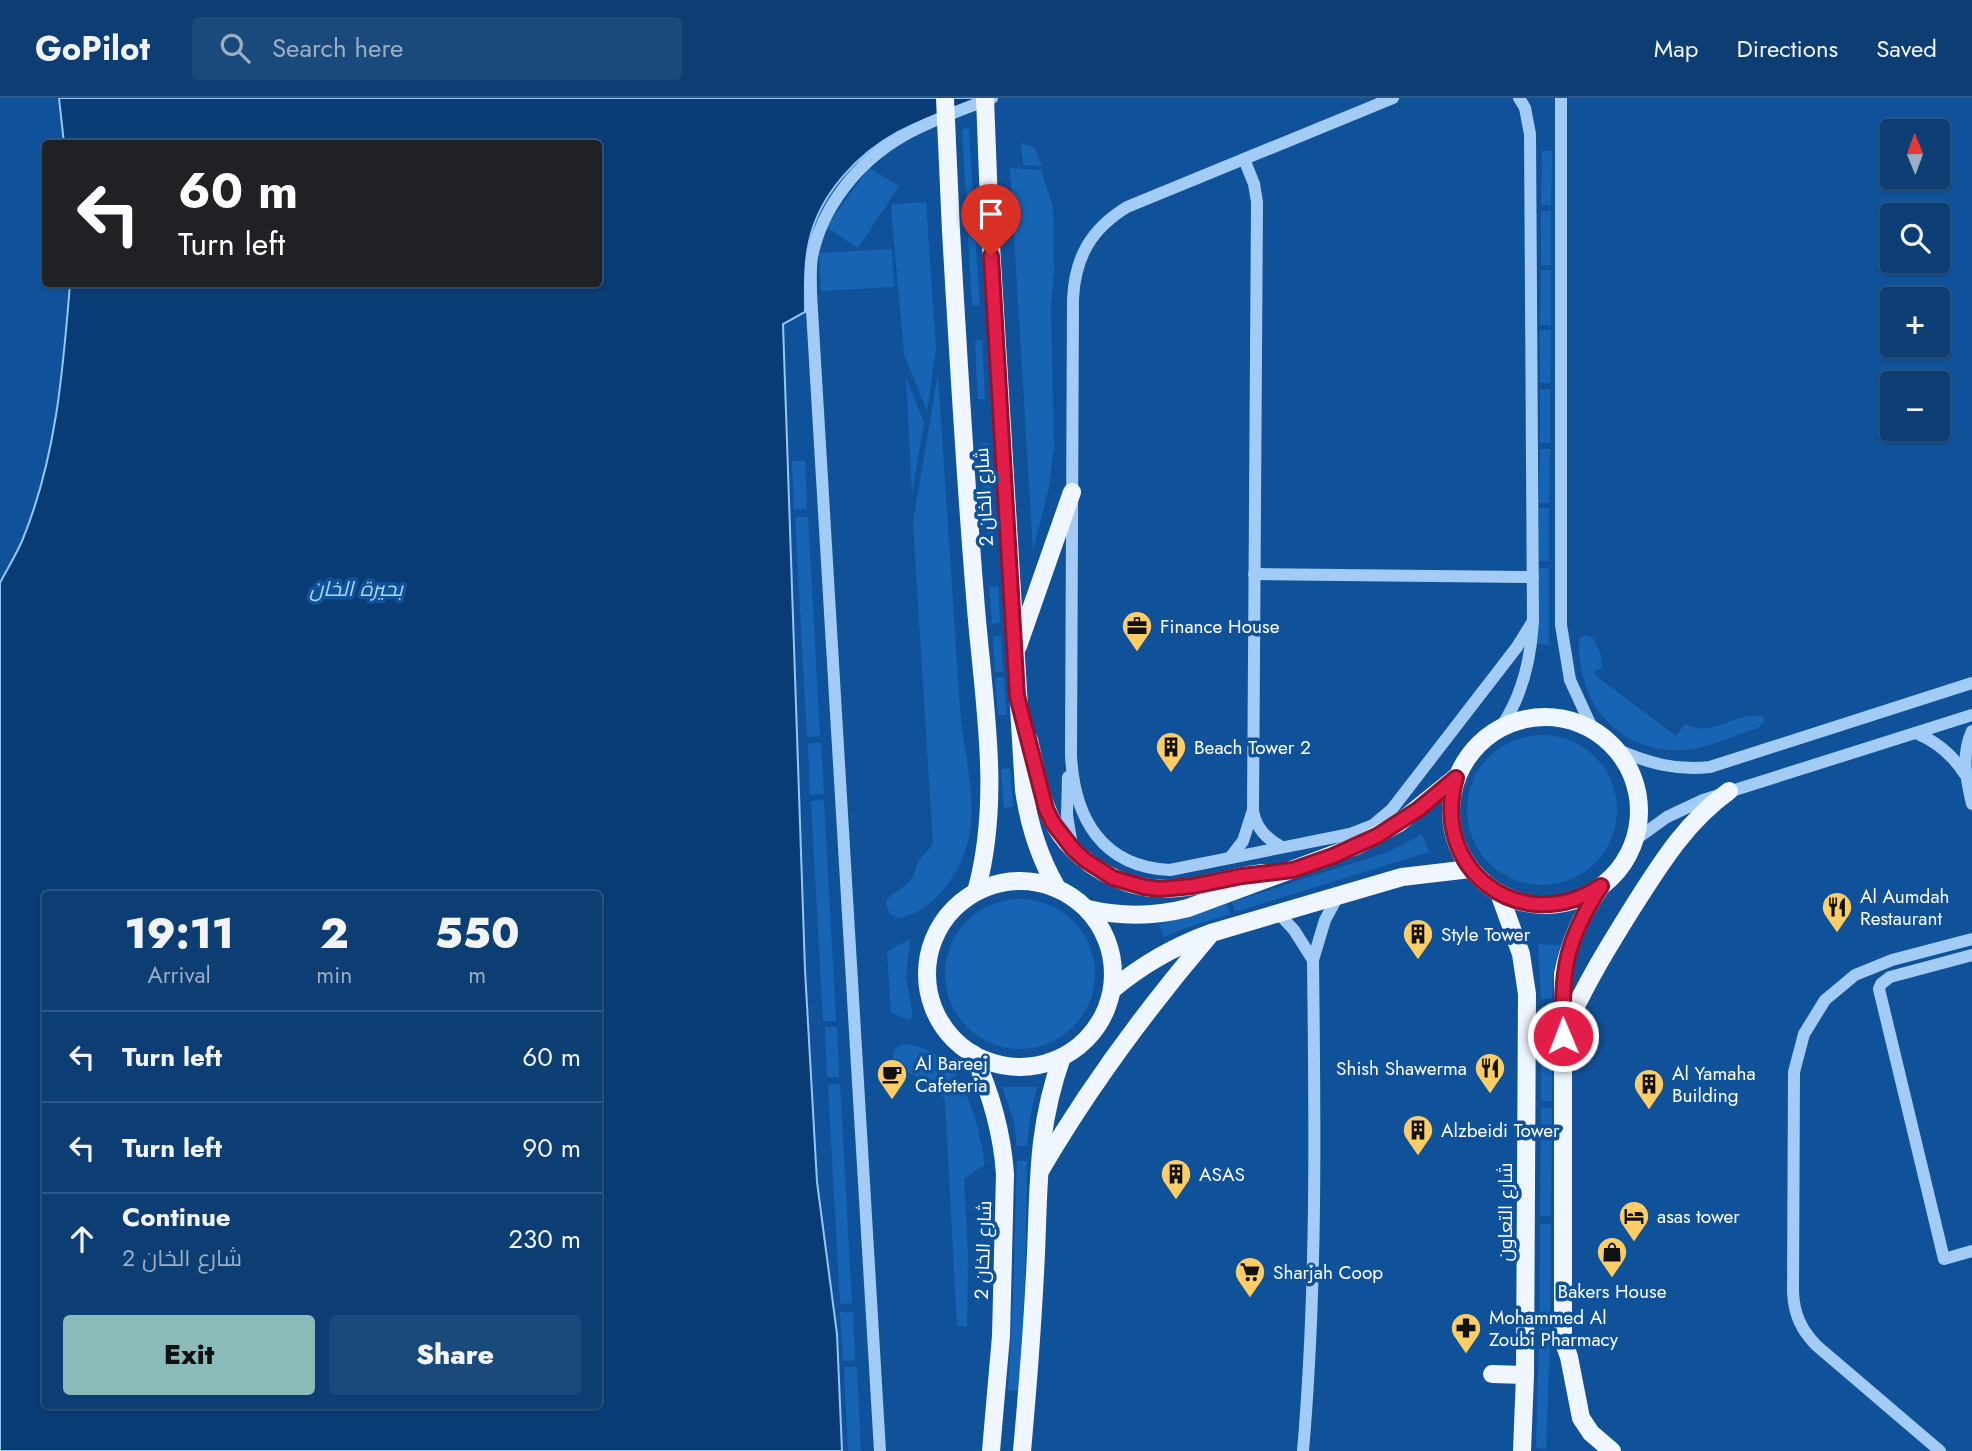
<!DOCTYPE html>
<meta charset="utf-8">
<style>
:root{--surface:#0c3e74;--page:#1a497c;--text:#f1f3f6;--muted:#9aaec5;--line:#2c5786;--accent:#8bbbb9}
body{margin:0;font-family:Jost,Cairo,sans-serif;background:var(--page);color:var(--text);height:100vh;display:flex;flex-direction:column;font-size:26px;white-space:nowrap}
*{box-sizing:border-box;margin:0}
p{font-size:23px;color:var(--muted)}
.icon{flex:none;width:38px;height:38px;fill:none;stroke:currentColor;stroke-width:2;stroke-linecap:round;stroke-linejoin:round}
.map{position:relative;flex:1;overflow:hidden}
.details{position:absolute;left:42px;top:793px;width:560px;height:518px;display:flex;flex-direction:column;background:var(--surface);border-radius:7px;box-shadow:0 2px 5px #0004,0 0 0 2px var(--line)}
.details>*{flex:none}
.banner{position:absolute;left:42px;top:42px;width:560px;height:147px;border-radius:7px;box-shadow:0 2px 5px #0004,0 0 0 2px var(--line);background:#202124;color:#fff;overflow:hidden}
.needle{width:46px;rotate:359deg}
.tools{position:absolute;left:1880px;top:21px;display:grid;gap:14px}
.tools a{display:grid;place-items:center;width:70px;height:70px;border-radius:7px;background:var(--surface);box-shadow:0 2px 5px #0004,0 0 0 2px var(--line);font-size:35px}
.pin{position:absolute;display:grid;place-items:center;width:60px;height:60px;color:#fff;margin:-72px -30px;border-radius:50% 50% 50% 0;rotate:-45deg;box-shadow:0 0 7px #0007}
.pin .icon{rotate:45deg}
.me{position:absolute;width:77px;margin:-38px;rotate:359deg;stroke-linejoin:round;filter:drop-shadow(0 0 5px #0008)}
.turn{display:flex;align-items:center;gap:24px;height:147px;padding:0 21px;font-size:32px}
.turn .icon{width:91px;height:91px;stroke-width:2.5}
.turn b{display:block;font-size:49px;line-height:60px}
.eta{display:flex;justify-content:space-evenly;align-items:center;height:119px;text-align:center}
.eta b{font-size:42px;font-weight:800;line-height:49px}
.primary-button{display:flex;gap:14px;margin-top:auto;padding:14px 21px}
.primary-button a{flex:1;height:80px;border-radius:7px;background:var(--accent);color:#111;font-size:28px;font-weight:800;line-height:80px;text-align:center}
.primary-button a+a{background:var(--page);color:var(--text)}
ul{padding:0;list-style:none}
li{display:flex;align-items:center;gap:21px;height:91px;padding:0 21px;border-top:2px solid var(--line)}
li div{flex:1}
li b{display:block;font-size:26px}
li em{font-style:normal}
header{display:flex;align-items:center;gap:42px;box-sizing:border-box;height:98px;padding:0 35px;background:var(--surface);border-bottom:2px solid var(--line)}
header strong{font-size:33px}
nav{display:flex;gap:38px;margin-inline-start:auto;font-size:24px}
.search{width:490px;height:63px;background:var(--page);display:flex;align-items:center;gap:18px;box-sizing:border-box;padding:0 24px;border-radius:7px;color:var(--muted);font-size:26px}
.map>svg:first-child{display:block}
.green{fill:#1764b5}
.water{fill:#093c75;stroke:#93c6f8;stroke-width:2;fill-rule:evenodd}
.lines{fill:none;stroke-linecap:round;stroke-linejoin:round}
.minor{stroke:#a2cbf5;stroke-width:12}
.major{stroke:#f0f6ff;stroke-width:18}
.major-bridge{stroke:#f0f6ff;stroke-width:18}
.route-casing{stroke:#92132f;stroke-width:18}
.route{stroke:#e11d48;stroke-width:12}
.labels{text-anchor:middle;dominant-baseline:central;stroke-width:7;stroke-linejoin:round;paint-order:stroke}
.street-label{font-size:19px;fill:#fff;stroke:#10529a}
.poi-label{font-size:19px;fill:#fff;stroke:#10529a;text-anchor:start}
.water-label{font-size:21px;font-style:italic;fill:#aed5fb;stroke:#10529a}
</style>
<header>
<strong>GoPilot</strong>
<div class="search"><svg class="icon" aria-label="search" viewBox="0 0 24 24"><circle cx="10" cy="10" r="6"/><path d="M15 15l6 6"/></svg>Search here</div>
<nav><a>Map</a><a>Directions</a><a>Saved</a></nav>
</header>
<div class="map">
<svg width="1972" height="1353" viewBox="0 0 1972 1353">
<rect width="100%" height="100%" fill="#10529a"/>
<g class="green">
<path d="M969,30L974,118H967L962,31Z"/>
<path d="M1021,45L1034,49L1042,68L1023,67Z"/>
<path d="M1542,53H1552L1551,107H1541Z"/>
<path d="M869,70L899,88L858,150L826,129Z"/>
<path d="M1010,70L1041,72L1053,109L1054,173L1051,209L1054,348L1049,389L1033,453Z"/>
<path d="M926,104L936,251L927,313L904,256L891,110L893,106Z"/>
<rect x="1541" y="113" width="10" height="54"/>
<path d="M968,137H975L980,208H972Z"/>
<path d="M892,151L894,189L821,193L819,155Z"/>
<path d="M1541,172H1551V227H1540Z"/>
<path d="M1540,232H1551L1550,285H1540Z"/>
<path d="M982,242L985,301H978L975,243Z"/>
<path d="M938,276C945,388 953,500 960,612C963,652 976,694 970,734C964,770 937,813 899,820L890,816L886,806L887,801L908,785L913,779L918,764L933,746L913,424Z"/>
<path d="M906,279L924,325L912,396Z"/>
<rect x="1540" y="291" width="10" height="54"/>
<path d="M981,345H989L991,392H984Z"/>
<path d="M1540,351H1550L1549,405H1539Z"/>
<path d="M792,363H805L807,411L794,412Z"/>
<path d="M992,398L995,444L987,445L984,399Z"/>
<rect x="1539" y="410" width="10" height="53"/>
<path d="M795,419H808L820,638L807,639Z"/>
<path d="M1539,470H1549V547L1538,546Z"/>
<path d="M998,488L1000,525L992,526L989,489Z"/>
<path d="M1001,537L1003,574H995L993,538Z"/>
<path d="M1585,537L1593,540L1601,557L1602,570L1595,573L1596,578L1676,638L1685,626C1713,641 1735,613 1762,618L1764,623L1758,630C1735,637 1709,650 1685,652C1619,656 1577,606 1579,542Z"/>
<path d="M995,579H1004L1007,617H998Z"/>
<circle cx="1542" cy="712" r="75"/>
<path d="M808,645H821L824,696L810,697Z"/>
<path d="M1010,670L1013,708L1004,711L1001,671Z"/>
<path d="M824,702L836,923H823L811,703Z"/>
<path d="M1422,736L1429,754L1235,814L1232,804L1388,754Z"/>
<circle cx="1020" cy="876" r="75"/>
<path d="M1227,806L1230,816L1185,830L1164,839L1159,827Z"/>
<path d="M910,841L906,880L913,918L910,922L891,915L887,854Z"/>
<path d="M1538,846L1560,847L1553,874L1552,901H1541Z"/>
<path d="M825,929H837L839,979H827Z"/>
<path d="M904,946C961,950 978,1020 985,1066L964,1081L968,1159L967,1229L957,1228L945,1001L934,992L931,995L922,982L894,966C891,956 894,950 904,946Z"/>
<rect x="1541" y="947" width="11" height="56"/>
<path d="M840,986L852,1205L840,1206L828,987Z"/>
<path d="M1002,989H1037L1030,1018L1027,1048H1017L1014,1023Z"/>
<path d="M1541,1009L1552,1010L1551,1118H1540Z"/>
<path d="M1017,1063H1027L1025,1178L1019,1293L1008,1292L1014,1177Z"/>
<path d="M1540,1126H1551L1550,1236L1539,1235Z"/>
<path d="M840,1214H853L855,1262L843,1263Z"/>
<path d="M1539,1243H1550L1546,1351L1536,1350Z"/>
<path d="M844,1269H857L861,1353H848Z"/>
</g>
<path class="water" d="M59,0H978C952,11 924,20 898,34C857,56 819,97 809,144C804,167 805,190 805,214L783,226L805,872L817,1084L837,1236L842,1353H0V485C7,471 16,457 22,443C56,361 63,273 70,186H598V46L64,45ZM46,796H598V1307H46Z"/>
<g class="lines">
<g class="minor">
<path d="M1393,0L1127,109C1091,131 1075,159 1073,201L1071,657C1074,720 1102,769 1170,772L1350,736L1373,727L1392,711L1517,549L1533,523"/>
<path d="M1561,0V527L1570,582L1593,632"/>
<path d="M1254,476L1533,479"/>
<path d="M1501,629C1523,597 1531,561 1533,523L1530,36L1525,10L1519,0"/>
<path d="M1972,633C1961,658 1966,680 1972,706"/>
<path d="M1916,635C1937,644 1952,656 1964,675"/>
<path d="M1616,651C1648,665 1676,673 1710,669L1972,585"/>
<path d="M1068,679L1067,717L1072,748"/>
<path d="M1253,713C1256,730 1266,741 1282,749"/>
<path d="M1635,742L1667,719L1703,702L1972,617"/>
<path d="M1230,760L1243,743L1253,712L1257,104L1254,86L1244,61"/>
<path d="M1278,815L1294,832L1313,862"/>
<path d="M1972,857L1890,879L1881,886L1879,891L1944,1161L1972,1153"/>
<path d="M880,1353L811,196C811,184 810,171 812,159C822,108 859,63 903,38C931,22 962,12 992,0"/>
<path d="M1303,1353C1317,1190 1315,1026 1313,862L1325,822L1338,798"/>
<path d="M1940,1353L1817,1248C1801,1232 1794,1216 1793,1194L1794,974L1804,936L1825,902L1855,877L1892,862L1972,841"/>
</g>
<g class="major">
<path d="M990,131L1024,692C1029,727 1039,759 1057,790"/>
<path d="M951,133C958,255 965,377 975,498C982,596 1003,697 976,794"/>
<path d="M1018,548L1072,394"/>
<circle cx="1545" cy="713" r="94"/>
<path d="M1029,642C1034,664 1038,688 1046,709C1066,762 1123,796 1178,790C1207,788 1234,778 1263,775"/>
<circle cx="1020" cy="876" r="93"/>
<path d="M1599,792C1581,818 1569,845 1563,876V1242L1569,1259L1581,1320L1591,1335L1612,1353"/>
<path d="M1499,795L1521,856L1527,896L1525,1277L1522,1353"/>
<path d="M1088,811C1122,819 1153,819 1188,810L1356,748L1399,725L1456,679"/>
<path d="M1113,891C1143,866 1175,848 1211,835L1402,779L1470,771"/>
<path d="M1565,932C1584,888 1608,849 1633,809C1661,765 1686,724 1729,693"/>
<path d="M973,956C991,995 1002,1033 1005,1076L1001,1238L991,1353"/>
<path d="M1040,1073C1089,989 1146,912 1209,838"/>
<path d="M1492,1276L1525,1277"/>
<path d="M1022,1353C1028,1287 1033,1221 1036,1155C1039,1083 1037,1029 1062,959"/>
</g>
<g class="major-bridge">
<path d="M945,0L951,133"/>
<path d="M985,0L990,131"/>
</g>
</g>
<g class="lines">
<g class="route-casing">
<path id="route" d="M991,158L1017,598L1046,711L1053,725L1073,751L1085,762L1113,780L1144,789L1160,791L1193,788L1242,778L1293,772L1333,758L1377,738L1419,711L1456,680C1429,771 1521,841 1601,788C1564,845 1562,872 1563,938"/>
</g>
<use href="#route" class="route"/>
</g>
<defs>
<g id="office-pin" transform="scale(1.575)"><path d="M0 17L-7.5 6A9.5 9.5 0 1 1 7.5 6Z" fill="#ffcd66" stroke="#10529a"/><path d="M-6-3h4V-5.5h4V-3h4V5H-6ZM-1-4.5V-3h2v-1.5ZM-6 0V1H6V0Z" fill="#111"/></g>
<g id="building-pin" transform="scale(1.575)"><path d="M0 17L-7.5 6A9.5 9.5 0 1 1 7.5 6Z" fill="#ffcd66" stroke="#10529a"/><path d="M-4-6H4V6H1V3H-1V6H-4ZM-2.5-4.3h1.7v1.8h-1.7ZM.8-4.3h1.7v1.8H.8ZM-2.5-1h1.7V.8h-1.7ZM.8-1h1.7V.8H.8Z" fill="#111"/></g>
<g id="restaurant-pin" transform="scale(1.575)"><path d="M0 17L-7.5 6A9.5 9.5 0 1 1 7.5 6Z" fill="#ffcd66" stroke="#10529a"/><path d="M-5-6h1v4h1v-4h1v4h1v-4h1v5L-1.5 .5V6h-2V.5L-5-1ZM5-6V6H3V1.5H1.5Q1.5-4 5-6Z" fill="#111"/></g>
<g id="cafe-pin" transform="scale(1.575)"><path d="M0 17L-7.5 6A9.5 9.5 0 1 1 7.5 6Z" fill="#ffcd66" stroke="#10529a"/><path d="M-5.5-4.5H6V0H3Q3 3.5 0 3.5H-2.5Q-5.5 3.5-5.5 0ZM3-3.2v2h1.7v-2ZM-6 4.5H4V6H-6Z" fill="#111"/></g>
<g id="hotel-pin" transform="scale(1.575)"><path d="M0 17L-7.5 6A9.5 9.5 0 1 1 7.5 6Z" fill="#ffcd66" stroke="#10529a"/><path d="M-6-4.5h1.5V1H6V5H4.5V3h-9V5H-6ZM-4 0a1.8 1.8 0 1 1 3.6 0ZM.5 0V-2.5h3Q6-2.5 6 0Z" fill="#111"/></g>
<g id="shop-pin" transform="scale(1.575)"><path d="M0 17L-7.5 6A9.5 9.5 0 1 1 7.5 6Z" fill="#ffcd66" stroke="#10529a"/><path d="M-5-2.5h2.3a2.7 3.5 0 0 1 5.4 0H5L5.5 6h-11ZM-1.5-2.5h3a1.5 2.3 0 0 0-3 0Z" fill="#111"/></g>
<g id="supermarket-pin" transform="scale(1.575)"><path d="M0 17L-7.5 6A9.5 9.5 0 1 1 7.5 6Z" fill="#ffcd66" stroke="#10529a"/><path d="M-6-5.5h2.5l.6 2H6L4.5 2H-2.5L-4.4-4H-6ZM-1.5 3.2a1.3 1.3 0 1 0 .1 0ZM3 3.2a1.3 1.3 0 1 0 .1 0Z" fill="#111"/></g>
<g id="pharmacy-pin" transform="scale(1.575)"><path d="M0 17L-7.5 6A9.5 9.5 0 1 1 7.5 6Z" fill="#ffcd66" stroke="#10529a"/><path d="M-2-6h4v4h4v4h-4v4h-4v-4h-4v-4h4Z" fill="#111"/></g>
</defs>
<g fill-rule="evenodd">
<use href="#office-pin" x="1137" y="528"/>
<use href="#building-pin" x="1171" y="649"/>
<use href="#restaurant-pin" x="1837" y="809"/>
<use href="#building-pin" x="1418" y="836"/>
<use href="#restaurant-pin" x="1490" y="970"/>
<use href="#cafe-pin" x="892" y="976"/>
<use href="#building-pin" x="1649" y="986"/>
<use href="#building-pin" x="1418" y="1032"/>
<use href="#building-pin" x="1176" y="1076"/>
<use href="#hotel-pin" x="1634" y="1118"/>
<use href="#shop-pin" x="1612" y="1154"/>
<use href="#supermarket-pin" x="1250" y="1174"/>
<use href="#pharmacy-pin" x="1466" y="1230"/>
</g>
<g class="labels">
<g class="street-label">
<text transform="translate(984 399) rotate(-93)">شارع الخان 2</text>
<text transform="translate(1505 1114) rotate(-90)">شارع التعاون</text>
<text transform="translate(983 1152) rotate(-88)">شارع الخان 2</text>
</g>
<g class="poi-label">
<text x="1160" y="528">Finance House</text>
<text x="1194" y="649">Beach Tower 2</text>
<text x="1860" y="798">Al Aumdah<tspan x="1860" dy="22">Restaurant</tspan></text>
<text x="1441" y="836">Style Tower</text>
<text x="915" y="965">Al Bareej<tspan x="915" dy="22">Cafeteria</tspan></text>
<text x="1467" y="970" text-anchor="end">Shish Shawerma</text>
<text x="1672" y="975">Al Yamaha<tspan x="1672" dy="22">Building</tspan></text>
<text x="1441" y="1032">Alzbeidi Tower</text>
<text x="1199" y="1076">ASAS</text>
<text x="1657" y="1118">asas tower</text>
<text x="1273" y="1174">Sharjah Coop</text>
<text x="1612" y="1193" text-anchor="middle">Bakers House</text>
<text x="1489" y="1219">Mohammed Al<tspan x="1489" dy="22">Zoubi Pharmacy</tspan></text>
</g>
<g class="water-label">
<text x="356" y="491">بحيرة الخان</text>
</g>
</g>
</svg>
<div class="tools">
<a><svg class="needle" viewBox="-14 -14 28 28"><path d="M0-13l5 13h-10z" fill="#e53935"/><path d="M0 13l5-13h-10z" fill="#9aaec5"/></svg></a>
<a><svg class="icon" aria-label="search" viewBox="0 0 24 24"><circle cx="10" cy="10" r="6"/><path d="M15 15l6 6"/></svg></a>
<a>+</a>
<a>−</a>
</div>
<div class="pin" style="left:991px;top:158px;background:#d93025"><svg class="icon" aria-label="arrive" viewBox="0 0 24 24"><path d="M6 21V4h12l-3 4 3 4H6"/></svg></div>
<svg class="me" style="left:1563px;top:938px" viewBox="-20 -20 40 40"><circle r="17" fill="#e11d48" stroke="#fff" stroke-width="3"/><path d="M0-11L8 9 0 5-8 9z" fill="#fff"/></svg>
<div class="banner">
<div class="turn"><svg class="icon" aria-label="left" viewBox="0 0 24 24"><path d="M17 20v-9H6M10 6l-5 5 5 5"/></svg><div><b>60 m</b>Turn left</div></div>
</div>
<section class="details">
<div class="eta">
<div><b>19:11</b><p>Arrival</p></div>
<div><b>2</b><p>min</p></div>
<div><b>550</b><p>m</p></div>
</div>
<ul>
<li><svg class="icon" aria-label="left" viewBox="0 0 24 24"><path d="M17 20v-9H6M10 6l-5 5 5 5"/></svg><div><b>Turn left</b></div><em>60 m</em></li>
<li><svg class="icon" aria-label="left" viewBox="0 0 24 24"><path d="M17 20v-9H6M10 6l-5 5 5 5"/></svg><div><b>Turn left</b></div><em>90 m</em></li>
<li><svg class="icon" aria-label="ahead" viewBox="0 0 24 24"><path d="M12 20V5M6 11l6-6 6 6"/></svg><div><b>Continue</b><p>شارع الخان 2</p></div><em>230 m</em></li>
</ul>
<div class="primary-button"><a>Exit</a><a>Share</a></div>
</section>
</div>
